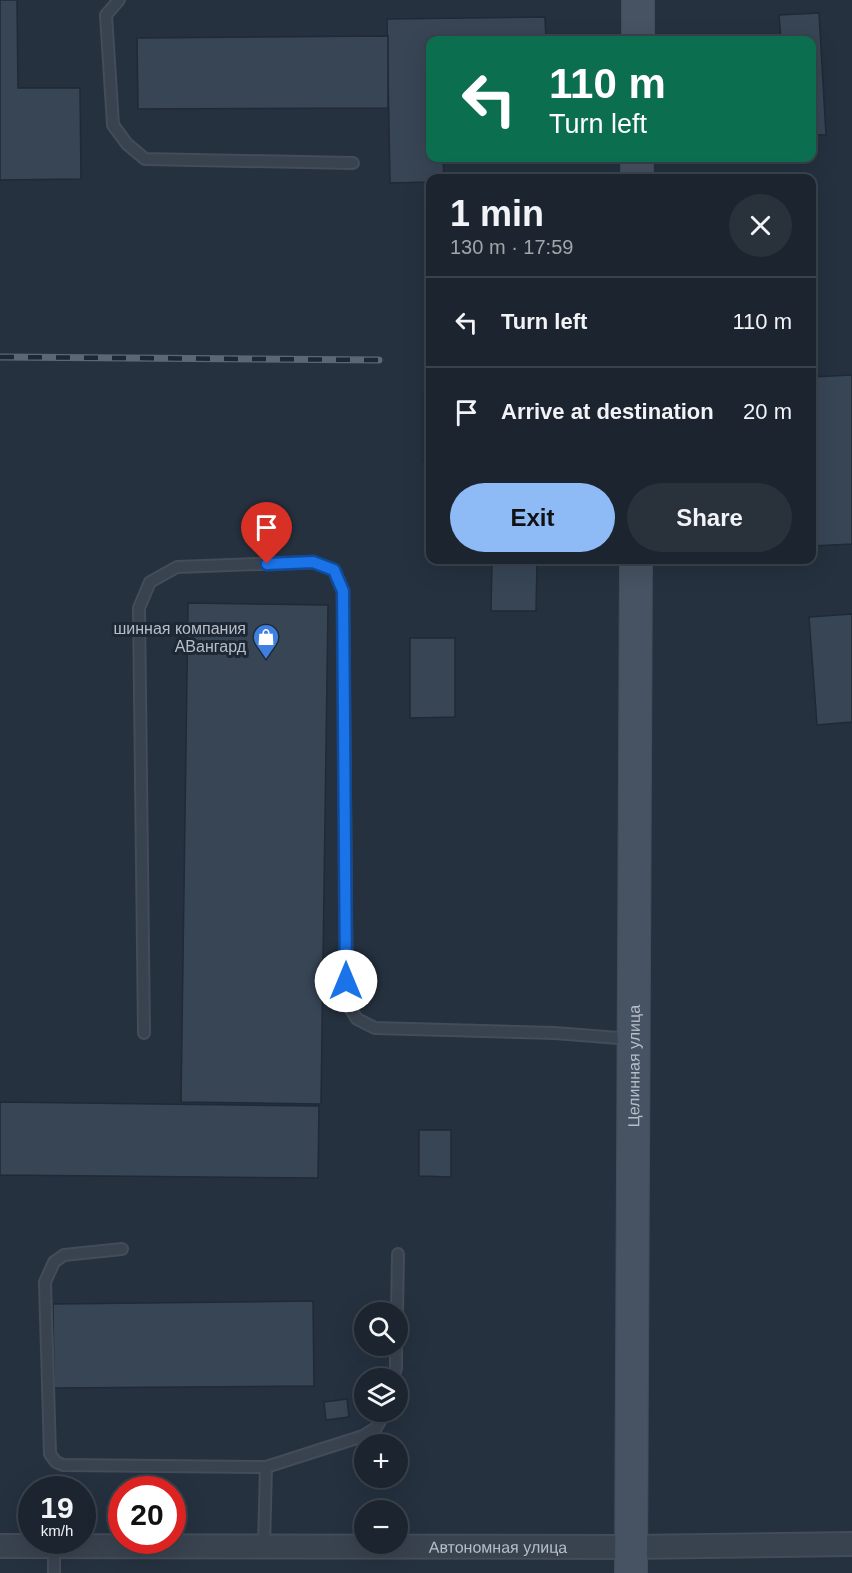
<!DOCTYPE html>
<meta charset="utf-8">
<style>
:root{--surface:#1c252f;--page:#29313b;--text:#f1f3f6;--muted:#a0a5aa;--line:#3a424b;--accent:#8ebaf6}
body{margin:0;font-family:Arial,sans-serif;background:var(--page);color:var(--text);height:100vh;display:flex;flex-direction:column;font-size:22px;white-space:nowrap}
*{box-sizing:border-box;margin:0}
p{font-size:20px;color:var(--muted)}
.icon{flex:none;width:33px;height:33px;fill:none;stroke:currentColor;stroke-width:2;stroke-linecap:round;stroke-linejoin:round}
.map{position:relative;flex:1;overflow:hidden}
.drawer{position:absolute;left:426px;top:174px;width:390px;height:390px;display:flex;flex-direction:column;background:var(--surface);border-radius:12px;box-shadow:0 6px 24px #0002,0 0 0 2px var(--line)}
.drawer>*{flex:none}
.guide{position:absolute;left:426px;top:36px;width:390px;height:126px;border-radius:12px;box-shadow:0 6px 24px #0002,0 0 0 2px var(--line);background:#0b6e4f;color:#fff;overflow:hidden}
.fabs{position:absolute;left:354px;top:1302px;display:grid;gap:12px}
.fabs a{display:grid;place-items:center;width:54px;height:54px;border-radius:50%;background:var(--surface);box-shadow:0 6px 24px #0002,0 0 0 2px var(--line);font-size:30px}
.speed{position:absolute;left:18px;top:1476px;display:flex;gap:12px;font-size:30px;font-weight:700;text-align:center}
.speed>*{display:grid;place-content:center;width:78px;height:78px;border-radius:50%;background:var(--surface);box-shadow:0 6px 24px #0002,0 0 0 2px var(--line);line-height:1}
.speed small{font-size:15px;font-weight:400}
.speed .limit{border:9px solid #d22;background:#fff;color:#111}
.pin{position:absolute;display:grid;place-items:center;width:51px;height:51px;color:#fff;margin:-62px -26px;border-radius:50% 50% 50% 0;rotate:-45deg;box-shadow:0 0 6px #0007}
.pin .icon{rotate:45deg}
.me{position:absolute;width:66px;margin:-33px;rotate:0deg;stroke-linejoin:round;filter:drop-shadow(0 0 4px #0008)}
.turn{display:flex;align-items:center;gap:21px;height:126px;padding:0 24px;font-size:27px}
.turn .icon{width:78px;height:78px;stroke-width:2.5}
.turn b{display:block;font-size:42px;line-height:51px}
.round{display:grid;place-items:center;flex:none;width:63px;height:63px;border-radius:32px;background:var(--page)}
.head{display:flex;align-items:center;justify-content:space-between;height:102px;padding:0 24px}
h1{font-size:36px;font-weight:700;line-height:45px}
.action{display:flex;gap:12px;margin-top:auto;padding:12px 24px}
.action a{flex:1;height:69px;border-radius:36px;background:var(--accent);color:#111;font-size:24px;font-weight:700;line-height:69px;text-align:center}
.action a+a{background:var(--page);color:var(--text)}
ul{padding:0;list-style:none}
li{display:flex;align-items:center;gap:18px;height:90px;padding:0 24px;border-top:2px solid var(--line)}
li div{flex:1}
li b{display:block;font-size:22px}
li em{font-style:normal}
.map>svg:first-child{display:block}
.building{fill:#374555;stroke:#202a36;stroke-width:1.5}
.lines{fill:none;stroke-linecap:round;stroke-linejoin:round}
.lane-casing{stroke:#434c58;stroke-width:14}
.street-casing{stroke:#434c58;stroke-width:26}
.secondary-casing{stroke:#434c58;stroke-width:34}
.lane{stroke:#39434f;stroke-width:10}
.street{stroke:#39434f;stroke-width:22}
.secondary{stroke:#475262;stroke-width:32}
.rail-casing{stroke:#5b6776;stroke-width:7}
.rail{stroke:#1e2834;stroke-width:4.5;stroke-dasharray:14;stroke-linecap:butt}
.route-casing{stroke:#114b97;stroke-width:15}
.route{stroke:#1a73e8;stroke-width:10}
.labels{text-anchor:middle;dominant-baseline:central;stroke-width:6;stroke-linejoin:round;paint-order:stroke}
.poi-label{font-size:16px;fill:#b6bec9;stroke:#1e2834;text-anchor:end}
.street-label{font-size:16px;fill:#b6bec9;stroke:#1e2834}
</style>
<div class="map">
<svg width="852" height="1573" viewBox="0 0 852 1573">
<rect width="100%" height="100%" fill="#25313f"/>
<g class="building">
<path d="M0,0H17L18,88H80L81,179L0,180Z"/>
<path d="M819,13L826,135H812V40H781L779,15Z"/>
<path d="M545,17L546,40H430V158H443L444,178H430V182L390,183L387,19Z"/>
<path d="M388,36V108L138,109L137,38Z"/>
<path d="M498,176L557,178H498Z"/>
<path d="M852,375V544L812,546V377Z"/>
<rect x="423" y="394" width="7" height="67"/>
<path d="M492,560H537L536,611H491Z"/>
<path d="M188,603L328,605L321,1104L181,1102Z"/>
<path d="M852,614V722L817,725L809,617Z"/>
<path d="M410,638H455V717L410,718Z"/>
<path d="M0,1102L319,1106L318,1178L0,1175Z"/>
<path d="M419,1130H451V1177L419,1176Z"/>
<path d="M313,1301L314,1386L54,1388L53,1304Z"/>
<path d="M347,1399L349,1417L326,1420L324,1402Z"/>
</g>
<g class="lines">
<g class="lane-casing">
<g id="lane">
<path d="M119,0L106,15L113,125L127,144L145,159L353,163"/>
<path d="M144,1033L139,608L150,582L177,567L313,562L334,570L343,591L347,1003L357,1019L375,1028L555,1033L631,1039"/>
<path d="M122,1249L64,1255L54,1262L45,1282L50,1454L56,1462L63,1465L266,1467"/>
<path d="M397,1312L398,1254"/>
<path d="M393,1378L396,1368V1346"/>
<path d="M264,1546L266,1467L363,1436L376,1428L385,1412"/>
<path d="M54,1573V1546"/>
</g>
</g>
<g class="street-casing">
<g id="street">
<path id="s1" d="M0,1546L631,1547L852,1544"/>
</g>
</g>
<g class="secondary-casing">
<g id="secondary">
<path d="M638,40V0"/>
<path d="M637,178V158"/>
<path id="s2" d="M631,1573L636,560"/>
</g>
</g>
<use href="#lane" class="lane"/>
<use href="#street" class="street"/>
<use href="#secondary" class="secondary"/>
<g class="rail-casing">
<path id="rail" d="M0,357L379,360"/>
</g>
<use href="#rail" class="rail"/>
</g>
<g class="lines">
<g class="route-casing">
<path id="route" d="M267,564L313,562L334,570L343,591L346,981"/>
</g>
<use href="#route" class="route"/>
</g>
<defs>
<g id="shop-pin" transform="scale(1.35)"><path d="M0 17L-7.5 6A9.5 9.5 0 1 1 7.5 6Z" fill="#3f7fe0" stroke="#1e2834"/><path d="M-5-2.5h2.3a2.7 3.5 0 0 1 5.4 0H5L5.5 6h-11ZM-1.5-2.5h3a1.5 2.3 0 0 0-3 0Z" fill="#fff"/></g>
</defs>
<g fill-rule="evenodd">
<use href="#shop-pin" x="266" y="637"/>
</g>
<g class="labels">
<g class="poi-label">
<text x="246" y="628">шинная компания<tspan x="246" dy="18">АВангард</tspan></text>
</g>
<g class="street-label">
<text stroke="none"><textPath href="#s2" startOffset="507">Целинная улица</textPath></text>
<text stroke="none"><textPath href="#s1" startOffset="498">Автономная улица</textPath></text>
</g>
</g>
</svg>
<div class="fabs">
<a><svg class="icon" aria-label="search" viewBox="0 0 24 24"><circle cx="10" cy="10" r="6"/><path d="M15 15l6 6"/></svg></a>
<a><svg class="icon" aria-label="layers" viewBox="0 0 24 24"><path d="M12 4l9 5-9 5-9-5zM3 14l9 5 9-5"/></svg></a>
<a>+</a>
<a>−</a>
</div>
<div class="speed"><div>19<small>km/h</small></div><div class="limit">20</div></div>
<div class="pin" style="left:267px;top:564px;background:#d93025"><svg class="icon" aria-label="arrive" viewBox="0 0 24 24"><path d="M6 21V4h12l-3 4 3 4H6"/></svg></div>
<svg class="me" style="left:346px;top:981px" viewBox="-20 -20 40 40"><circle r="19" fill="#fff"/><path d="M0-13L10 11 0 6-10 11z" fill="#1a73e8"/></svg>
<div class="guide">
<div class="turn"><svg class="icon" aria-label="left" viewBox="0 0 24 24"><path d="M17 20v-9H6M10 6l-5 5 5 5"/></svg><div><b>110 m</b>Turn left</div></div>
</div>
<section class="drawer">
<div class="head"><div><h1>1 min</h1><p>130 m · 17:59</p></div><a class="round"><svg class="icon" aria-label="close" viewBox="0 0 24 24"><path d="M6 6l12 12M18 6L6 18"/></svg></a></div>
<ul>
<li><svg class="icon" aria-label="left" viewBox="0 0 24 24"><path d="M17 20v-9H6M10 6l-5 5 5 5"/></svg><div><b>Turn left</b></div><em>110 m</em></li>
<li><svg class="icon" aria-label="arrive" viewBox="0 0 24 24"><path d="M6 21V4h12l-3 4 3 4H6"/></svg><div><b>Arrive at destination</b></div><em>20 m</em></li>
</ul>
<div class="action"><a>Exit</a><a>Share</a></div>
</section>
</div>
